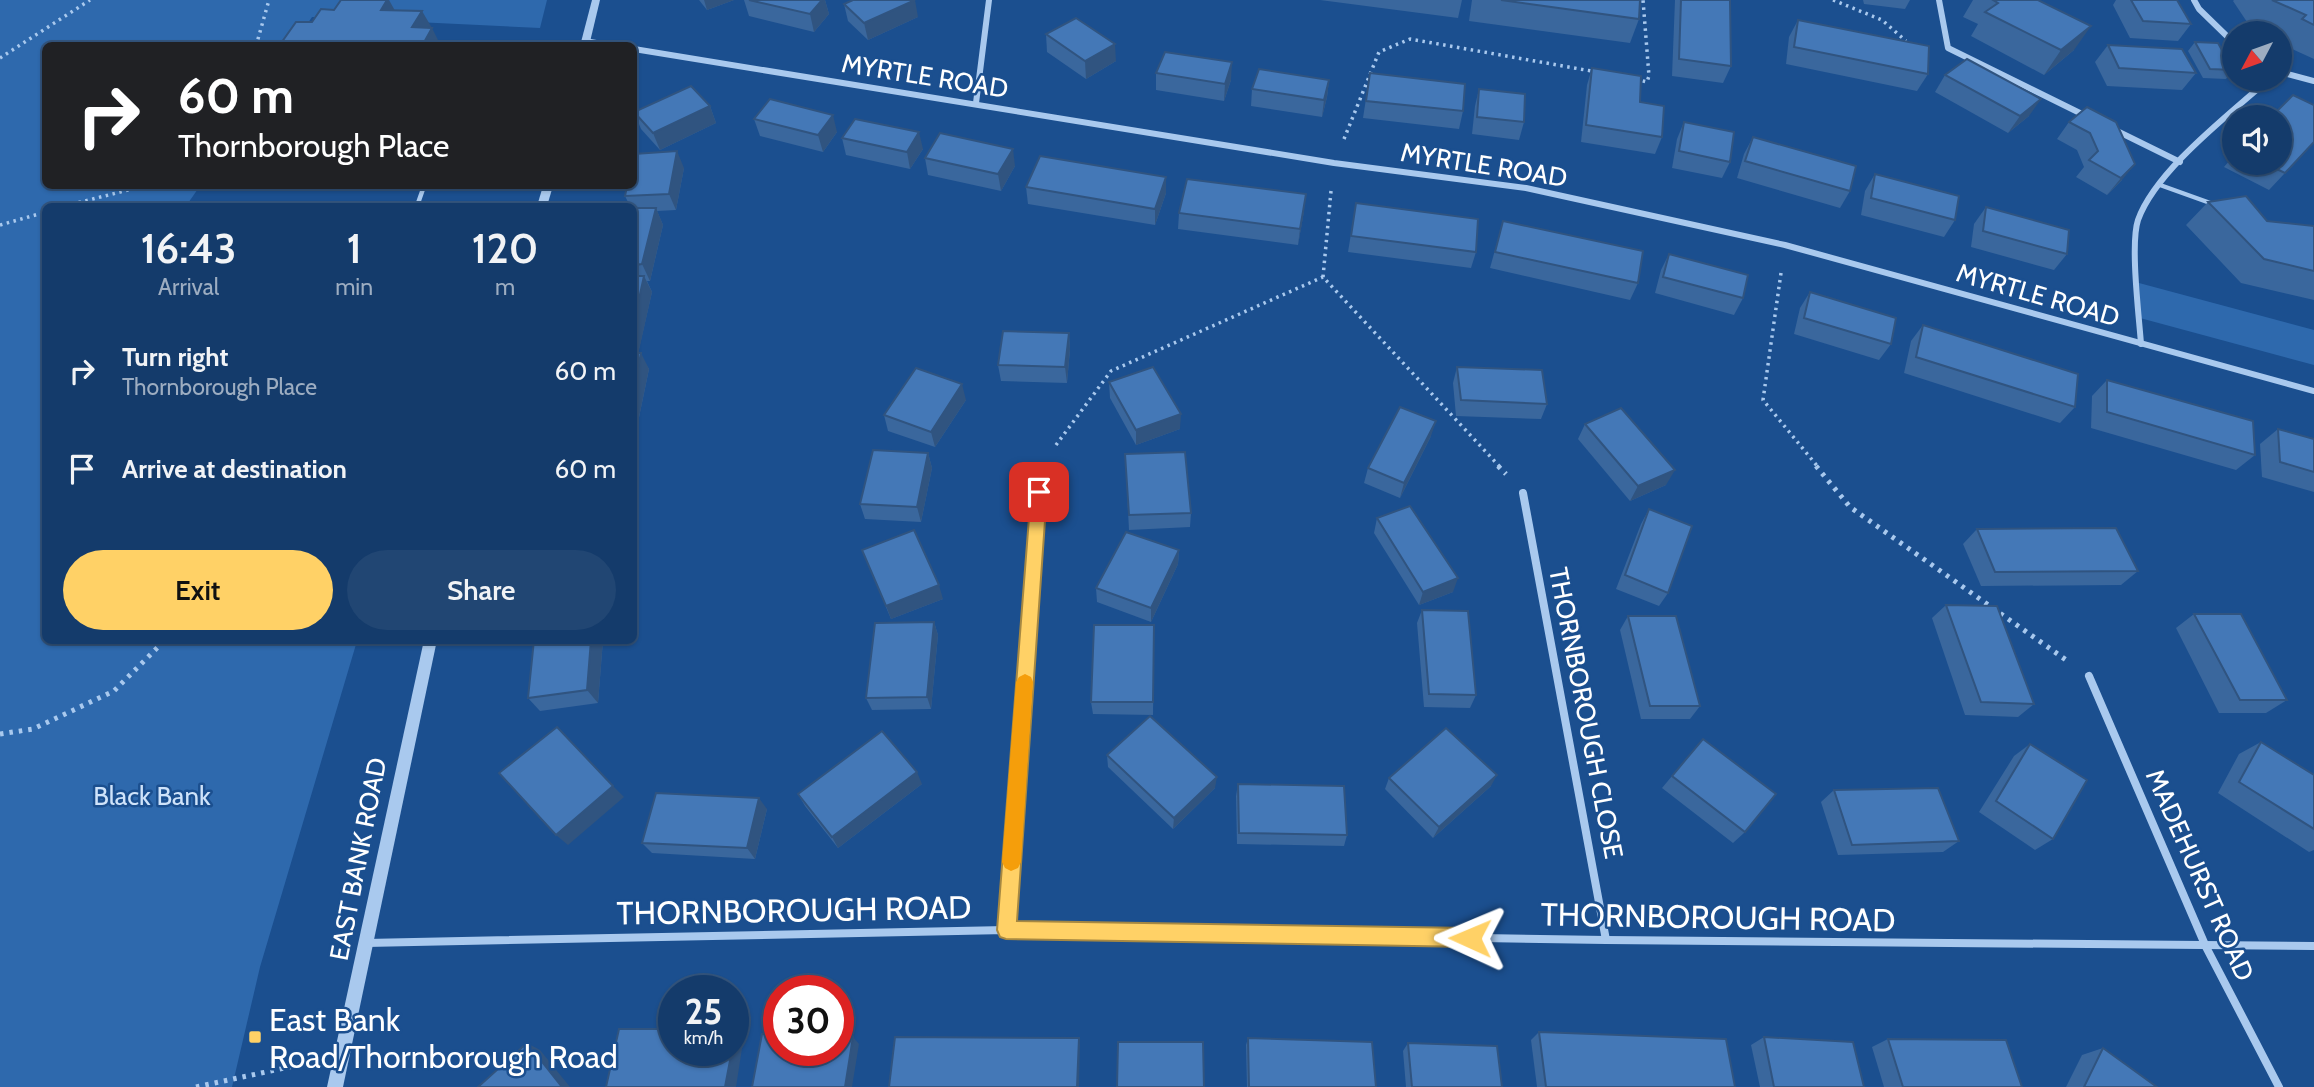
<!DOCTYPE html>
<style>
:root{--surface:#143b6b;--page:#214673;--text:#f1f3f6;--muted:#9dadc1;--line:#33557e;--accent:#ffd166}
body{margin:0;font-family:Cabin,sans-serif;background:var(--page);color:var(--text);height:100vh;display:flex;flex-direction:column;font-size:26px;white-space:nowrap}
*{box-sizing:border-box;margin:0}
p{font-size:23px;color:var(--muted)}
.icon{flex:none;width:38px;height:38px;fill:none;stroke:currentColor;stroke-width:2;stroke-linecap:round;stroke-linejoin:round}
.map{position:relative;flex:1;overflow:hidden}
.panel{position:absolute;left:42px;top:203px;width:595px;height:441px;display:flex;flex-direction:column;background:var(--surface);border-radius:10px;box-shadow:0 2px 5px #0004,0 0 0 2px var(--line)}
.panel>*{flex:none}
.banner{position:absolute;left:42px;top:42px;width:595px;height:147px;border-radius:10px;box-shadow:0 2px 5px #0004,0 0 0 2px var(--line);background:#202124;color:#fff;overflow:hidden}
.needle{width:46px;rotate:229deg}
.controls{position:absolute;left:2222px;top:21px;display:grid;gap:14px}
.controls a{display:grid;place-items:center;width:70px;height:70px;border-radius:50%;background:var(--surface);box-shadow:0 2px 5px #0004,0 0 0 2px var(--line);font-size:35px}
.speed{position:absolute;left:658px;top:975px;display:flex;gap:14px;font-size:35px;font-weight:700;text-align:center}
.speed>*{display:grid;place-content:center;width:91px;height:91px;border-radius:50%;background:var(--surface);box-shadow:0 2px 5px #0004,0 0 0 2px var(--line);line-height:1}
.speed small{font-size:18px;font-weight:400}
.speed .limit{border:10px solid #d22;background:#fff;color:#111}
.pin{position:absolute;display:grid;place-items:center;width:60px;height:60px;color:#fff;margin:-30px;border-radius:14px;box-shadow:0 4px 10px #0006}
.me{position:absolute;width:77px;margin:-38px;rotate:271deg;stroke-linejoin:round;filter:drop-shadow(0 0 5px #0008)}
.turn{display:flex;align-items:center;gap:24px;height:147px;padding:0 21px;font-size:32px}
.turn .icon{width:91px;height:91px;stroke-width:2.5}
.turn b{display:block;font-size:49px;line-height:60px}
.eta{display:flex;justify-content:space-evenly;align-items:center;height:119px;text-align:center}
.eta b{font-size:42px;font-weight:600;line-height:49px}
.cta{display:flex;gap:14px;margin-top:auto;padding:14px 21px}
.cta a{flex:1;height:80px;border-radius:42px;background:var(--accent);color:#111;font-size:28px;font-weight:600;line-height:80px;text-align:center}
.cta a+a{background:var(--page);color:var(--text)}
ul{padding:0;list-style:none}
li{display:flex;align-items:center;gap:21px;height:98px;padding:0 21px}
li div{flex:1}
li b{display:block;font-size:26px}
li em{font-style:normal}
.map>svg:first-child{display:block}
.green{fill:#2e69ad}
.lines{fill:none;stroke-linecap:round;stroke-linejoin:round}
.path-far1{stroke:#a9c9ee;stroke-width:3.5;stroke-dasharray:2.5 4.5;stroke-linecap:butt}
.path{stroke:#a9c9ee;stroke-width:5;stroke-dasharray:3.5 6;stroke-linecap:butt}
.service{stroke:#a9c9ee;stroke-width:4.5}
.minor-far1{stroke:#a9c9ee;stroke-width:6}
.minor{stroke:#a9c9ee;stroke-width:8}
.tertiary{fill:#a9c9ee;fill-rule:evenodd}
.wall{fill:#3a679d}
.shaded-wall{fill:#305480}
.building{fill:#4478b7;stroke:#305480;stroke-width:2}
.route{fill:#ffd166;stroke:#a68842;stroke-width:2}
.slow{fill:#f59e0b}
.poi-dot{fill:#ffd166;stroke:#1b4f8f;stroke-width:2.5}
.labels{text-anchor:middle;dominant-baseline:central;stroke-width:5;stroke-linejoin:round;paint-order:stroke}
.street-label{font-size:26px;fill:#fff;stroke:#1b4f8f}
.park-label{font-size:26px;fill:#cfe3fa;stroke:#1b4f8f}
.near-street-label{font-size:32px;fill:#fff;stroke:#1b4f8f}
.near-poi-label{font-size:32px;fill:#fff;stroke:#1b4f8f;text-anchor:start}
</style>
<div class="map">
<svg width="2314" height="1087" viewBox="0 0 2314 1087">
<rect width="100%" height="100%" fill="#1b4f8f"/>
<g class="green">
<path d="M0,0H547L540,28L312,17L293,45L46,46V186H200L186,206H46V640L357,641L260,967L232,1087H0Z"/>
<path d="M2139,283L2314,330V365L2140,318Z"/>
</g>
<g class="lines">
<g class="path-far1">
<path d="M1833,0L1882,20L1906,41"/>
<path d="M256,46L269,0"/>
<path d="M0,58L90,0"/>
<path d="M1636,79L1647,82L1649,76L1643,0"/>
<path d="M1344,139L1379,52L1410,39L1597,72"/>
<path d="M1331,191L1323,277L1500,467"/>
<path d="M65,206L144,186"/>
<path d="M0,225L46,212"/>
<path d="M1781,273L1763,400L1818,467"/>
<path d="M1056,445L1111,371L1323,277"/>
</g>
<g class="path">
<path d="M1498,466L1506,474"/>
<path d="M1816,466L1850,507L2069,662"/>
<path d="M0,734L33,729L114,691L165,640"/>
<path d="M196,1087L308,1063"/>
</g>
<g class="service">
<path d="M2160,185L2213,204"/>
<path d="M417,206L423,189"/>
</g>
<g class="minor-far1">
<path d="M1939,0L1948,48L2088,117"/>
<path d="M2194,0L2199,9L2235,44"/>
<path d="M585,41L613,46"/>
<path d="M634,49L1334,163L1526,188L1785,245L2314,391"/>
<path d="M2280,72L2314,81"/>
<path d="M976,103L989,0"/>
<path d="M2115,130L2180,162"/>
<path d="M2141,344C2139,316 2130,244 2138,220C2156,170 2229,115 2269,79"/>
</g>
<g class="minor">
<path d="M1523,493L1606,940"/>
<path d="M2089,676L2206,947L2279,1087"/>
<path d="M1006,930L1041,466"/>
<path d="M366,943L1006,930L1606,940L2314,946"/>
</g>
<g class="tertiary">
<path d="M592,0H600L589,46H580Z"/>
<path d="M543,186H553L547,206H537Z"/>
<path d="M424,640H437L343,1087H327Z"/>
</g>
</g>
<g class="wall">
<path d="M699,0H734L707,10Z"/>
<path d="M744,0H825L829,14L814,32L749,16Z"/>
<path d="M1320,0H1462L1458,18Z"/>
<path d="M1472,0H1640L1639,19L1630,43L1469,21Z"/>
<path d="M1675,0H1730L1731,66L1723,83L1672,76Z"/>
<path d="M1863,0H1910L1905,9L1864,4Z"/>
<path d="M1973,0H2038L2074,50L2044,75L1971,36L1978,24L1963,17Z"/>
<path d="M2116,0H2177L2191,24L2178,41L2130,38L2113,5Z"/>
<path d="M2234,0H2314V59L2281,44L2285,39L2280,37V33H2271L2247,22L2233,1Z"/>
<path d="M844,4L918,17L868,40L848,21Z"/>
<path d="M1798,20L1928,74L1917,91L1786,64L1789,37Z"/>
<path d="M1046,34L1116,61L1086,79L1047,52Z"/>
<path d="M2195,42L2233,70L2226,79L2203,78L2188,51Z"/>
<path d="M2108,45L2196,73L2182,90L2107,86L2095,62Z"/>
<path d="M1592,68L1640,102L1662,137L1655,154L1581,142L1587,85Z"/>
<path d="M1156,73L1231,80L1224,101L1156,90Z"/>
<path d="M1370,73L1463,111L1459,129L1363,118Z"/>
<path d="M1945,75L2029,116L2008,133L1935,92Z"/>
<path d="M1329,80L1327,97L1322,117L1251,106L1252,89Z"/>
<path d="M1479,89L1524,122L1519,140L1472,134L1475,106Z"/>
<path d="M710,106L716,123L660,150L641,129L634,112Z"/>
<path d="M754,119L837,132L823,152L760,136Z"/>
<path d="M1684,122L1730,162L1722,178L1672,168L1677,139Z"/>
<path d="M2069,122H2116L2122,180L2107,195L2076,177L2084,167L2077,150L2057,139Z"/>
<path d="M1753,137L1850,191L1840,208L1737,178L1744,154Z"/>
<path d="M842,138L923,149L910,169L846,155Z"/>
<path d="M2314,142L2269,190L2224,167L2235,154V163H2280Z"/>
<path d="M925,158L1015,166L1001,191L928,175Z"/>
<path d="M684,168L676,210L657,211L663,225L650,281H647L652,292L638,353L649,369L637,427H634V206H630L625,196Z"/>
<path d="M1875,174L1955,220L1944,237L1861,215L1865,191Z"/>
<path d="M1166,177V193L1155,225L1028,204L1026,187Z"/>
<path d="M2208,202L2267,221L2314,226V300L2241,283L2186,225Z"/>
<path d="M1356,203L1476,252L1471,268L1348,252Z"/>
<path d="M1986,207L2067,254L2054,270L1971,247L1974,224Z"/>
<path d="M1304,211L1298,245L1178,229L1179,213Z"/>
<path d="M1503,221L1638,283L1630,300L1490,268Z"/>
<path d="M1669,254L1743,298L1734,315L1655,293L1661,270Z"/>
<path d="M1810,292L1891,344L1879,360L1794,334L1800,308Z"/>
<path d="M1923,325L2075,407L2060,423L1904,373L1911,341Z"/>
<path d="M1069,333L1070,349L1067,383L1001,381L998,365Z"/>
<path d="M1457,367L1547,404L1541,419L1456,416L1453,383Z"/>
<path d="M2107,380L2255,455L2236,470L2091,428L2092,396Z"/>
<path d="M1109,382L1180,429L1136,445L1110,398Z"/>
<path d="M966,400L935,447L888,431L884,415Z"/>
<path d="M1585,424L1666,485L1630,501L1578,439Z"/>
<path d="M2278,429L2314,439V492L2262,477L2260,444Z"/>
<path d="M1431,436L1400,498L1364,483L1368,468Z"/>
<path d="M928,453L932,468L921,522L865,519L860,504Z"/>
<path d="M1125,454L1191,513L1190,527L1129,530Z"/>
<path d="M1649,509L1668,593L1659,606L1616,589L1641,524Z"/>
<path d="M1377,518L1453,592L1419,605L1374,533Z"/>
<path d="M1977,529L2138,571L2121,585L1981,586L1963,544Z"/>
<path d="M862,550L943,599L891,619Z"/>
<path d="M1179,550L1178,564L1151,622L1097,602L1096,588Z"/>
<path d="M1946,605L2034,704L2018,717L1965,715L1932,618Z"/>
<path d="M1422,610L1476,695L1470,708L1424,707L1417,623Z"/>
<path d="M2194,614L2287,700L2266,713H2219L2176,628Z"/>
<path d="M1628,616L1700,706L1690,719H1641L1620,630Z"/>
<path d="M934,622L938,635L931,709L872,710L866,698Z"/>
<path d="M1154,625L1153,715L1093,714L1091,702Z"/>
<path d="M603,640L598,703L540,711L528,698Z"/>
<path d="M1703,739L1745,832L1733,843L1662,788Z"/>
<path d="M2261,742L2314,775V850L2309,852L2218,793L2239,754Z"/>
<path d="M2030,744L2053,839L2035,850L1979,812L2014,756Z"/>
<path d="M1107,755L1215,788L1173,829L1108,767Z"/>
<path d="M1389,778L1491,786L1433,838L1385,789Z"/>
<path d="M922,784L838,848L805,806L798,794Z"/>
<path d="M1238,784L1347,835L1344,846L1237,844L1236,796Z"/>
<path d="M1834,790L1959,841L1943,852L1838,855L1821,802Z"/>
<path d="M767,809L755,859L652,853L642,843Z"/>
<path d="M1539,1032L1735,1087H1537L1531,1040Z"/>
<path d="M1764,1037L1864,1087H1760L1751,1045Z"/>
<path d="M1248,1038L1376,1087H1247L1246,1045Z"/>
<path d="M1888,1039L2022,1087H1884L1872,1047Z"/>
<path d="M1408,1043L1502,1087H1406L1403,1051Z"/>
<path d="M2103,1048L2157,1087H2066L2082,1055Z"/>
</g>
<g class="shaded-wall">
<path d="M387,0H389L402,23L381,10Z"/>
<path d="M704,0H734L707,10Z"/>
<path d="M822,0H825L829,14L814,32L810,14Z"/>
<path d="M915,0L918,17L868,40L864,23Z"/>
<path d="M422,11L432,28L441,46H422L412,27Z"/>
<path d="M2091,26L2074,50L2044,75L2061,50Z"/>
<path d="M1115,44L1116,61L1086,79L1085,61Z"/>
<path d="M1232,62L1231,80L1224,101L1225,84Z"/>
<path d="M1329,80L1327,97L1322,117L1324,100Z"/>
<path d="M2041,99L2029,116L2008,133L2020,116Z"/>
<path d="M710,106L716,123L660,150L653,133Z"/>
<path d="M833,115L837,132L823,152L818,135Z"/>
<path d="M919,132L923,149L910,169L907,152Z"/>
<path d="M1013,149L1015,166L1001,191L998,174Z"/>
<path d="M677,151L684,168L676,210L669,194Z"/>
<path d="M2135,164L2122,180L2107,195L2121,178Z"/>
<path d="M1166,177V193L1155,225V209Z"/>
<path d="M1306,194L1304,211L1298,245L1300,229Z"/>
<path d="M656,208L663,225L650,281L642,264Z"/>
<path d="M644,276L652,292L638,355L634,346V322Z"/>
<path d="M1069,333L1070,349L1067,383L1065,367Z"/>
<path d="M641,353L649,369L637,427L634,420V388Z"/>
<path d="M962,384L966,400L935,447L931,432Z"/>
<path d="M1181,414L1180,429L1136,445V430Z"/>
<path d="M1436,421L1431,436L1400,498L1404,483Z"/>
<path d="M928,453L932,468L921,522L917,507Z"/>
<path d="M1675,470L1666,485L1630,501L1638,486Z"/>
<path d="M1179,550L1178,564L1151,622V608Z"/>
<path d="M1458,578L1453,592L1419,605L1423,592Z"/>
<path d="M939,585L943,599L891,619L886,606Z"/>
<path d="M934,622L938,635L931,709L927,697Z"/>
<path d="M591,640H603L598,703L587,690Z"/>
<path d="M917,772L922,784L838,848L832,837Z"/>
<path d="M1497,775L1491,786L1433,838L1439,827Z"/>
<path d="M1217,777L1215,788L1173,829L1174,818Z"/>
<path d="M613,786L624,797L568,845L556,835Z"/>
<path d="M759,798L767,809L755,859L747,848Z"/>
<path d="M735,1029L744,1036L736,1087H725L732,1050H733V1041Z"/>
<path d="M853,1037L859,1044L852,1087H845Z"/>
<path d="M1079,1038L1080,1045L1079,1087H1077Z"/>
<path d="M527,1043L540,1050L570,1087H562Z"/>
</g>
<g class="building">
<path d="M341,0H387L381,10L422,11L412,27L432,28L422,46H279L296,22H312L321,9L334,10Z"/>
<path d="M749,0H822L810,14Z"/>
<path d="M853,0H915L864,23L844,4Z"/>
<path d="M1501,0H1640L1639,19Z"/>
<path d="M1681,0H1730L1731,66L1679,59Z"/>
<path d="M1993,0H2038L2091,26L2061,50L1985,12L1998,3Z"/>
<path d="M2131,0H2177L2191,24L2143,21Z"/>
<path d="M2272,0H2314V25L2302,19L2306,15Z"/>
<path d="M1076,18L1115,44L1085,61L1046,34Z"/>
<path d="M1798,20L1929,46L1928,74L1794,47Z"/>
<path d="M2195,42L2218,43L2233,70L2210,69Z"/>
<path d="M2108,45L2182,49L2196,73L2119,68Z"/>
<path d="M1165,52L1232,62L1225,84L1156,73Z"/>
<path d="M1967,59L2041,99L2020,116L1945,75Z"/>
<path d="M1592,68L1641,76L1640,102L1664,106L1662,137L1586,125Z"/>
<path d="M1259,69L1329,80L1324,100L1252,89Z"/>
<path d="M1370,73L1465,84L1463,111L1366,101Z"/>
<path d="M691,86L710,106L653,133L634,112Z"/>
<path d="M1479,89L1525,94L1524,122L1477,117Z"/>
<path d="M2293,95L2314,105V142L2285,173L2264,163H2280V117H2271Z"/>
<path d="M770,99L833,115L818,135L754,119Z"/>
<path d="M2087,107L2116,122L2135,164L2121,178L2089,160L2098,151L2090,133L2069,122Z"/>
<path d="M855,119L919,132L907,152L842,138Z"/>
<path d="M1684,122L1734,132L1730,162L1679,151Z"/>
<path d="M940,133L1013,149L998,174L925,158Z"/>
<path d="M1753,137L1856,166L1850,191L1745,161Z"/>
<path d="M677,151L669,194L625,196L627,186H634V154Z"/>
<path d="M1040,156L1166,177L1155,209L1026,187Z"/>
<path d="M1875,174L1959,196L1955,220L1871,198Z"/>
<path d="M1187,179L1306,194L1300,229L1179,213Z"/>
<path d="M2246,196L2267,221L2314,226V271L2264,259L2208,202Z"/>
<path d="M1356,203L1478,219L1476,252L1351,236Z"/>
<path d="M1986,207L2069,230L2067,254L1983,231Z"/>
<path d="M634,208H656L642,264L634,265Z"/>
<path d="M1503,221L1643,251L1638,283L1495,252Z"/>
<path d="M1669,254L1748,275L1743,298L1663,277Z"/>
<path d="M634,276H644L634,322Z"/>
<path d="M1810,292L1896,318L1891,344L1804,318Z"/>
<path d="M1923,325L2078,374L2075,407L1916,357Z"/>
<path d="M1003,331L1069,333L1065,367L998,365Z"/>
<path d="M634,353H641L634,388Z"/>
<path d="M1153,367L1181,414L1136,430L1109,382Z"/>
<path d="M1457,367L1542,370L1547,404L1461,400Z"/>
<path d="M916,368L962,384L931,432L884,415Z"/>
<path d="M2107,380L2253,421L2255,455L2107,412Z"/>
<path d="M1400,407L1436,421L1404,483L1368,468Z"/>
<path d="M1621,408L1675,470L1638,486L1585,424Z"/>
<path d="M2278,429L2314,439V472L2280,462Z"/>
<path d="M873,450L928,453L917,507L860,504Z"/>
<path d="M1185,452L1191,513L1129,515L1125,454Z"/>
<path d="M1410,506L1458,578L1423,592L1377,518Z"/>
<path d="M1649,509L1692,526L1668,593L1625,575Z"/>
<path d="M2116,528L2138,571L1995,572L1977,529Z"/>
<path d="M914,530L939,585L886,606L862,550Z"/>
<path d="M1126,532L1179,550L1151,608L1096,588Z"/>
<path d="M1946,605L1997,606L2034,704L1981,702Z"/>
<path d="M1422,610L1468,611L1476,695L1429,694Z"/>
<path d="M2194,614H2241L2287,700H2240Z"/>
<path d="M1628,616H1676L1700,706H1650Z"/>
<path d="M934,622L927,697L866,698L875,623Z"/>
<path d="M1094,625H1154L1153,702H1091Z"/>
<path d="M534,640H591L587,690L528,698Z"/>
<path d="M1150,716L1217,777L1174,818L1107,755Z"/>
<path d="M557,727L613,786L556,835L499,773Z"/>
<path d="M1446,728L1497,775L1439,827L1389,778Z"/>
<path d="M882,731L917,772L832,837L798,794Z"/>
<path d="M1703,739L1776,794L1745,832L1672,776Z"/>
<path d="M2261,742L2314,775V829L2239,782Z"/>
<path d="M2030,744L2087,780L2053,839L1996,801Z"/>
<path d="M1238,784L1344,786L1347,835L1239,833Z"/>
<path d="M1938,788L1959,841L1852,845L1834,790Z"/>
<path d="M656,793L759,798L747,848L642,843Z"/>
<path d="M619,1029H674V1050H732L725,1087H606Z"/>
<path d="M1539,1032L1726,1039L1735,1087H1546Z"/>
<path d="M762,1034H779V1050H838V1036L853,1037L845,1087H752Z"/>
<path d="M895,1037L1079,1038L1077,1087H889Z"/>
<path d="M1764,1037L1853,1042L1864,1087H1774Z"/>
<path d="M1248,1038L1372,1042L1376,1087H1249Z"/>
<path d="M1888,1039L2006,1040L2022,1087H1903Z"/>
<path d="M1118,1042H1203L1204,1087H1117Z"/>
<path d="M527,1043L562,1087H478Z"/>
<path d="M1408,1043L1497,1046L1502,1087H1412Z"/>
<path d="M2103,1048L2157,1087H2084Z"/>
</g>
<path class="route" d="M1039,486L1047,492L1017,921L1470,928L1477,931L1479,938L1477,945L1470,947L1006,939L1000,937L997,930L1031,492Z"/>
<path class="slow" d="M1025,674L1031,677L1033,682L1021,862L1018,868L1011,871L1005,868L1002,862L1016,682L1019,677Z"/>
<rect class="poi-dot" x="248" y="1030" width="14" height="14" rx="3.5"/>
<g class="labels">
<g class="street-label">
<text transform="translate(925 76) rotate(9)">MYRTLE ROAD</text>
<text transform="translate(1484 165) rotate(9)">MYRTLE ROAD</text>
<text transform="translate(2038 295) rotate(16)">MYRTLE ROAD</text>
<text transform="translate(1586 713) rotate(79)">THORNBOROUGH CLOSE</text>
<text transform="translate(358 859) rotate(-79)">EAST BANK ROAD</text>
<text transform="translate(2200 875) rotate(66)">MADEHURST ROAD</text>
</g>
<g class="park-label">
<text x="152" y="796">Black Bank</text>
</g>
<g class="near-street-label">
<text transform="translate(794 910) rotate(-1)">THORNBOROUGH ROAD</text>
<text transform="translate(1718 917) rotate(1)">THORNBOROUGH ROAD</text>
</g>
<g class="near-poi-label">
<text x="269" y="1019">East Bank<tspan x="269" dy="37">Road/Thornborough Road</tspan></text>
</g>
</g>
</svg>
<div class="controls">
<a><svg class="needle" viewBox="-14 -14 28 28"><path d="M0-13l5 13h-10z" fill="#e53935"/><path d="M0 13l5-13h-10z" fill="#9dadc1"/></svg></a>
<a><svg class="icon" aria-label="sound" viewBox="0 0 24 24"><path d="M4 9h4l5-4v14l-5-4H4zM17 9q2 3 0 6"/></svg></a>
</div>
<div class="speed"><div>25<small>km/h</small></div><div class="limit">30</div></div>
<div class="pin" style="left:1039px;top:492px;background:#d93025"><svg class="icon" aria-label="arrive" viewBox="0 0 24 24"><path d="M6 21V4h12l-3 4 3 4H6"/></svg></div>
<svg class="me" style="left:1470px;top:938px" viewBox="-20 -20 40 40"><path d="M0-17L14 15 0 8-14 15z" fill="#ffd166" stroke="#fff" stroke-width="4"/></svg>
<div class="banner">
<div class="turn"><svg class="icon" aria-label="right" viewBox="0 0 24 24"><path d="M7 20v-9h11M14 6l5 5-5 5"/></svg><div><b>60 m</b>Thornborough Place</div></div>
</div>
<section class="panel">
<div class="eta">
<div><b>16:43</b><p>Arrival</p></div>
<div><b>1</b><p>min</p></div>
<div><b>120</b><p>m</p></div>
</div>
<ul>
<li><svg class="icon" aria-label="right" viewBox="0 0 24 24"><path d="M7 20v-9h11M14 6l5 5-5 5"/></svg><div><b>Turn right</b><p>Thornborough Place</p></div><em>60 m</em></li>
<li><svg class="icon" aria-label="arrive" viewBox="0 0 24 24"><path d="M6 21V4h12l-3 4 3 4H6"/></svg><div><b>Arrive at destination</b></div><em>60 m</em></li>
</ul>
<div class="cta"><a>Exit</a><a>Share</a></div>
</section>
</div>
